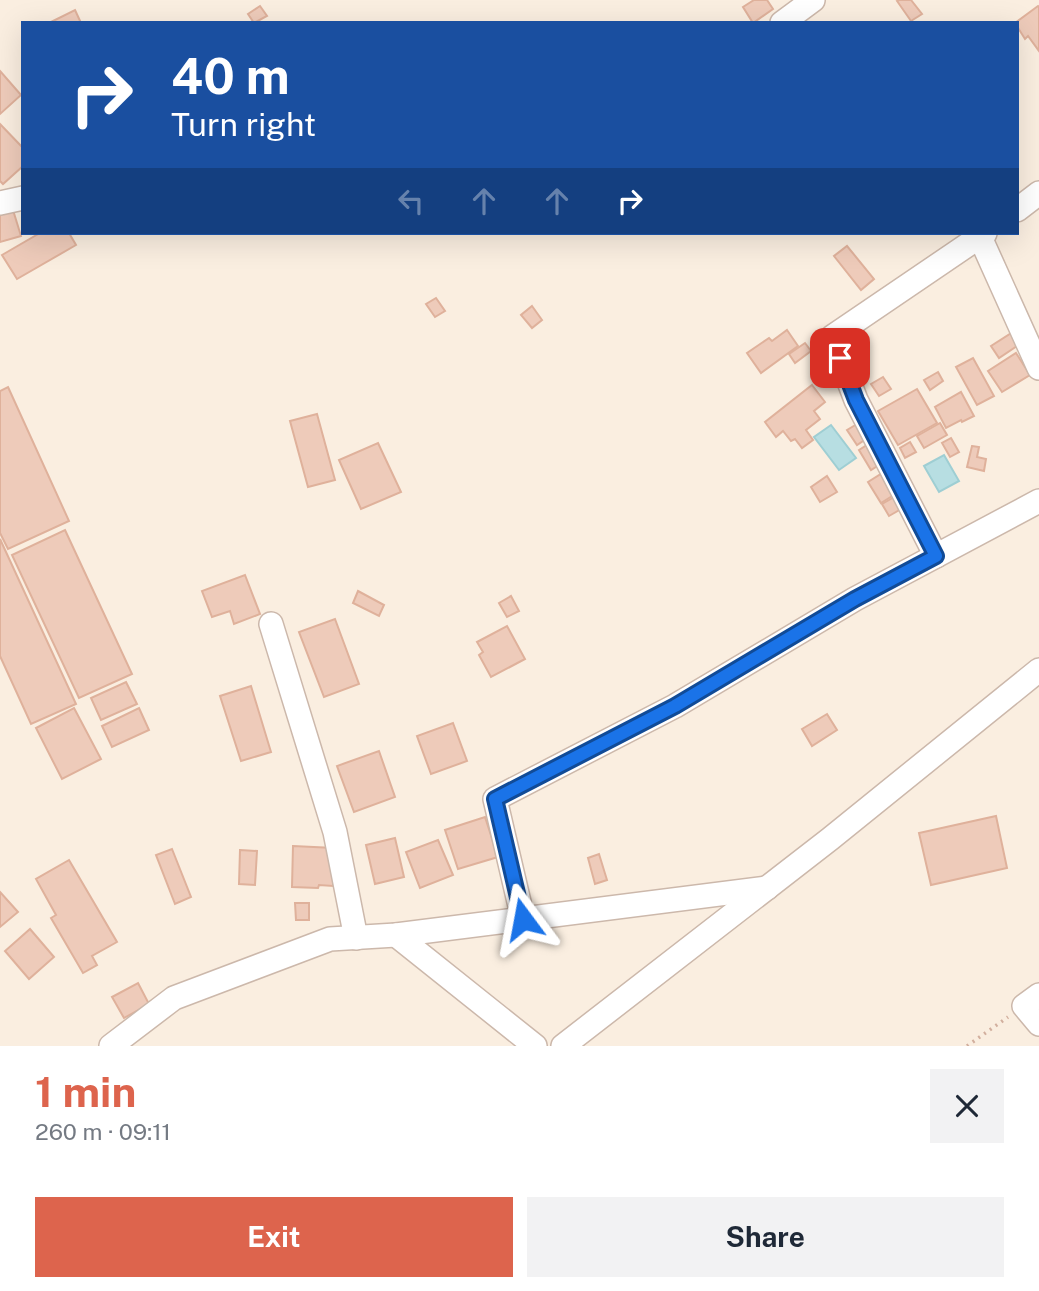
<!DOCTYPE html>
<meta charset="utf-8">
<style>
:root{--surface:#fff;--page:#f2f2f3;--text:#1f2937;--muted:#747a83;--accent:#dd644d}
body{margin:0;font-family:"Public Sans",sans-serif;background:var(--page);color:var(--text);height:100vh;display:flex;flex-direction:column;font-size:26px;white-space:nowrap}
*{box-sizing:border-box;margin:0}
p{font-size:23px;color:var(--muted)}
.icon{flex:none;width:38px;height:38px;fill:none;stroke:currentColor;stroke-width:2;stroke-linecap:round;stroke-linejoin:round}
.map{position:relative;height:1046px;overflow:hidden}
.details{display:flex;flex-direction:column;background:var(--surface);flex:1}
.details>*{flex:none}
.banner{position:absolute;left:21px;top:21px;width:998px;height:214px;border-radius:0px;box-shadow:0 7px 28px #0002;background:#1a4fa0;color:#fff;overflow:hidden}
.pin{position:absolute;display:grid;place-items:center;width:60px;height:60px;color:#fff;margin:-30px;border-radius:14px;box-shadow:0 4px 10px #0006}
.me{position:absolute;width:77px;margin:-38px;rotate:347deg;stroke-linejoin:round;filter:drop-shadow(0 0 5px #0008)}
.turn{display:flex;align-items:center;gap:24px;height:147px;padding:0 35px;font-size:32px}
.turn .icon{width:91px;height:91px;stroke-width:2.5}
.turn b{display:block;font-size:49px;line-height:60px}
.lanes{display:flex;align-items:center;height:66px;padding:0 35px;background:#0003;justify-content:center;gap:35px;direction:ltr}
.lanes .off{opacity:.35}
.round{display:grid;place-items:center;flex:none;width:74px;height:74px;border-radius:0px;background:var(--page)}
.overview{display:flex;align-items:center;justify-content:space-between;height:119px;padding:0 35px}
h1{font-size:42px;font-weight:700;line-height:52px;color:var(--accent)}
.button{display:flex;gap:14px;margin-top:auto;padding:14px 35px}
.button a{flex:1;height:80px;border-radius:0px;background:var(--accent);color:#fff;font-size:28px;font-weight:700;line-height:80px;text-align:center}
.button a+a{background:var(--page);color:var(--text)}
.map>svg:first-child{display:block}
.water{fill:#b7dee2;stroke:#9eced3;stroke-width:2}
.building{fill:#eecbba;stroke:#dfb19b;stroke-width:2}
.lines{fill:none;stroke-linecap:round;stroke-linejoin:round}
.minor-casing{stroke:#ccb8ab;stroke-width:26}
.path{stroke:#d2af9e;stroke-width:3.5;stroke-dasharray:2 5;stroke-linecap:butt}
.minor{stroke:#fff;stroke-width:23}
.route-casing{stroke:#114b97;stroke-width:18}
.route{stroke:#1a73e8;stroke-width:12}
</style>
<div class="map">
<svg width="1039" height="1046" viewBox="0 0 1039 1046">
<rect width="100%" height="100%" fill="#faeee0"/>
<g class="water">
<path d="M831,425L856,458L839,470L814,437Z"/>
<path d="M944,455L959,481L939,492L924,466Z"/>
</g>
<g class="building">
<path d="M754,0H767L773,9L753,23L743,7Z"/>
<path d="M899,0H911L922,14L911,21L897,1Z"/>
<path d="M260,6L267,16L254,23L248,14Z"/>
<path d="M1038,6L1039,7V51L1028,36L1025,39L1015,23Z"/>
<path d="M75,10L81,23H49Z"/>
<path d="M0,71L21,95L0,114Z"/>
<path d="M0,124L23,148V166L3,184L0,181Z"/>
<path d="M13,210L21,236L0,242V215Z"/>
<path d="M40,233H69L76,245L17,279L2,255Z"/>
<path d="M847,246L874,279L861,290L834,256Z"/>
<path d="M436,298L445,311L435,317L426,304Z"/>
<path d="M532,306L542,320L532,328L521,315Z"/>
<path d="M787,330L798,346L761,373L747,353L769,338L772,341Z"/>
<path d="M1013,332L1020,344L999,358L991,346Z"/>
<path d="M805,343L811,351L795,363L789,354Z"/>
<path d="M1016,353L1030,375L1002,392L988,371Z"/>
<path d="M973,358L994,396L977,405L956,367Z"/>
<path d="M938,372L943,381L930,390L924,380Z"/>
<path d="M883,377L891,389L879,396L871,384Z"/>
<path d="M812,385L825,402L814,411L820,419L806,430L813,440L802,448L795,439L791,441L783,431L776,437L765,422Z"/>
<path d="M8,387L69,521L8,549L0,533V391Z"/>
<path d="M917,389L937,423L898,445L878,411Z"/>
<path d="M961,392L974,416L962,422L961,420L946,428L935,407Z"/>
<path d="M317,414L335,480L308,487L290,421Z"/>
<path d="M940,423L947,435L924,448L917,436Z"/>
<path d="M857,424L866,439L857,445L847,430Z"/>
<path d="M951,438L959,452L950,457L942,443Z"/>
<path d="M910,442L916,452L905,458L900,448Z"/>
<path d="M378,443L401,492L361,509L339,460Z"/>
<path d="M867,445L879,465L871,470L859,450Z"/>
<path d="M972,446L979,447L977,457L986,459L984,471L967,467Z"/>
<path d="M884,472L897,493L881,503L868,482Z"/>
<path d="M827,476L837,492L820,502L811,487Z"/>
<path d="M896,496L903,508L889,516L882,504Z"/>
<path d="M65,530L132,674L79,698L12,555Z"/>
<path d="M0,539L76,704L31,724L0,656Z"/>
<path d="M245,575L260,614L234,624L230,611L212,617L202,591Z"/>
<path d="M358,591L384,605L379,616L353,603Z"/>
<path d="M511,596L519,611L507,617L499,603Z"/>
<path d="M335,619L359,684L324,697L299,632Z"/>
<path d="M507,626L525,659L491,677L479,655L483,652L477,642Z"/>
<path d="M126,682L137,704L101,720L91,698Z"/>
<path d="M251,686L271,752L241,761L220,696Z"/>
<path d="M74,708L101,759L62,779L36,728Z"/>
<path d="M139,708L149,730L112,747L102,726Z"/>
<path d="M827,714L837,730L812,746L802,729Z"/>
<path d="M453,723L467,761L431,774L417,736Z"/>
<path d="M379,751L395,797L354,812L337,766Z"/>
<path d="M996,816L1007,868L931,885L919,833Z"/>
<path d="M485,817L498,857L458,869L445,830Z"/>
<path d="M395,838L404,877L375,884L366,845Z"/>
<path d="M438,840L453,875L420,888L406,852Z"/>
<path d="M293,846L334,848L333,886L319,885L318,888L292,887Z"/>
<path d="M172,849L191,897L175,904L156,855Z"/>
<path d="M240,850L257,851L255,885L239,884Z"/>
<path d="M599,854L607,880L595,884L588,858Z"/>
<path d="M69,860L117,942L92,956L97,965L83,973L51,918L56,915L36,879Z"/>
<path d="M0,892L18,912L0,927Z"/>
<path d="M295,903H309V920H296Z"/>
<path d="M30,929L54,957L29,979L5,951Z"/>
<path d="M138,983L149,1004L124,1018L112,997Z"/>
</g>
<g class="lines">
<g class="minor-casing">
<g id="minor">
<path d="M782,23L813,0"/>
<path d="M0,203L23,198"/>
<path d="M1017,210L1039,193"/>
<path d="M980,237L1039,368"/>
<path d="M936,556L856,400L832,337L985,233"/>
<path d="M271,624L335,832L356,938"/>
<path d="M523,919L495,799L675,706L855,599L1039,501"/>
<path d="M396,935L535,1046"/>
<path d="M1039,995L1024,1006L1039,1024"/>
<path d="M111,1046L174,998L330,939L396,935L767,888"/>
<path d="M563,1046L830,839L1039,670"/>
</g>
</g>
<path class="path" d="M967,1046L1008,1017"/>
<use href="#minor" class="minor"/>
</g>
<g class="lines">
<g class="route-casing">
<path id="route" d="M523,919L495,799L675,706L855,599L936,556L856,400L840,358"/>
</g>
<use href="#route" class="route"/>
</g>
</svg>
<div class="pin" style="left:840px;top:358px;background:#d93025"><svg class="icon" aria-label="arrive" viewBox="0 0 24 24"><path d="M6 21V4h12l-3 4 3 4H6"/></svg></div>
<svg class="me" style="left:523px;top:919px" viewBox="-20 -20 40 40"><path d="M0-17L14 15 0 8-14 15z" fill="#1a73e8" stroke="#fff" stroke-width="4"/></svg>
<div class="banner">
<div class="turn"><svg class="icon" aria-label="right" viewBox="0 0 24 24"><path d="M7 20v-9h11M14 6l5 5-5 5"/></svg><div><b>40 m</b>Turn right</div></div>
<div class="lanes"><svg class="icon off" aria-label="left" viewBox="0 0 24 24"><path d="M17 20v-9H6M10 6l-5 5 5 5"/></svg><svg class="icon off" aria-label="ahead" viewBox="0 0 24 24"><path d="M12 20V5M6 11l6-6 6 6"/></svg><svg class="icon off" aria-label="ahead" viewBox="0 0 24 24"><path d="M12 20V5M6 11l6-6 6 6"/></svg><svg class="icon" aria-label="right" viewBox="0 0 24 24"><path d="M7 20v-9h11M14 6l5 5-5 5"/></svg></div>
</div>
</div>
<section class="details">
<div class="overview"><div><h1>1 min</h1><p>260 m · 09:11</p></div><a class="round"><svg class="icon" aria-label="close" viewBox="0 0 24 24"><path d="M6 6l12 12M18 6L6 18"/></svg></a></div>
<div class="button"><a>Exit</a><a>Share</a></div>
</section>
